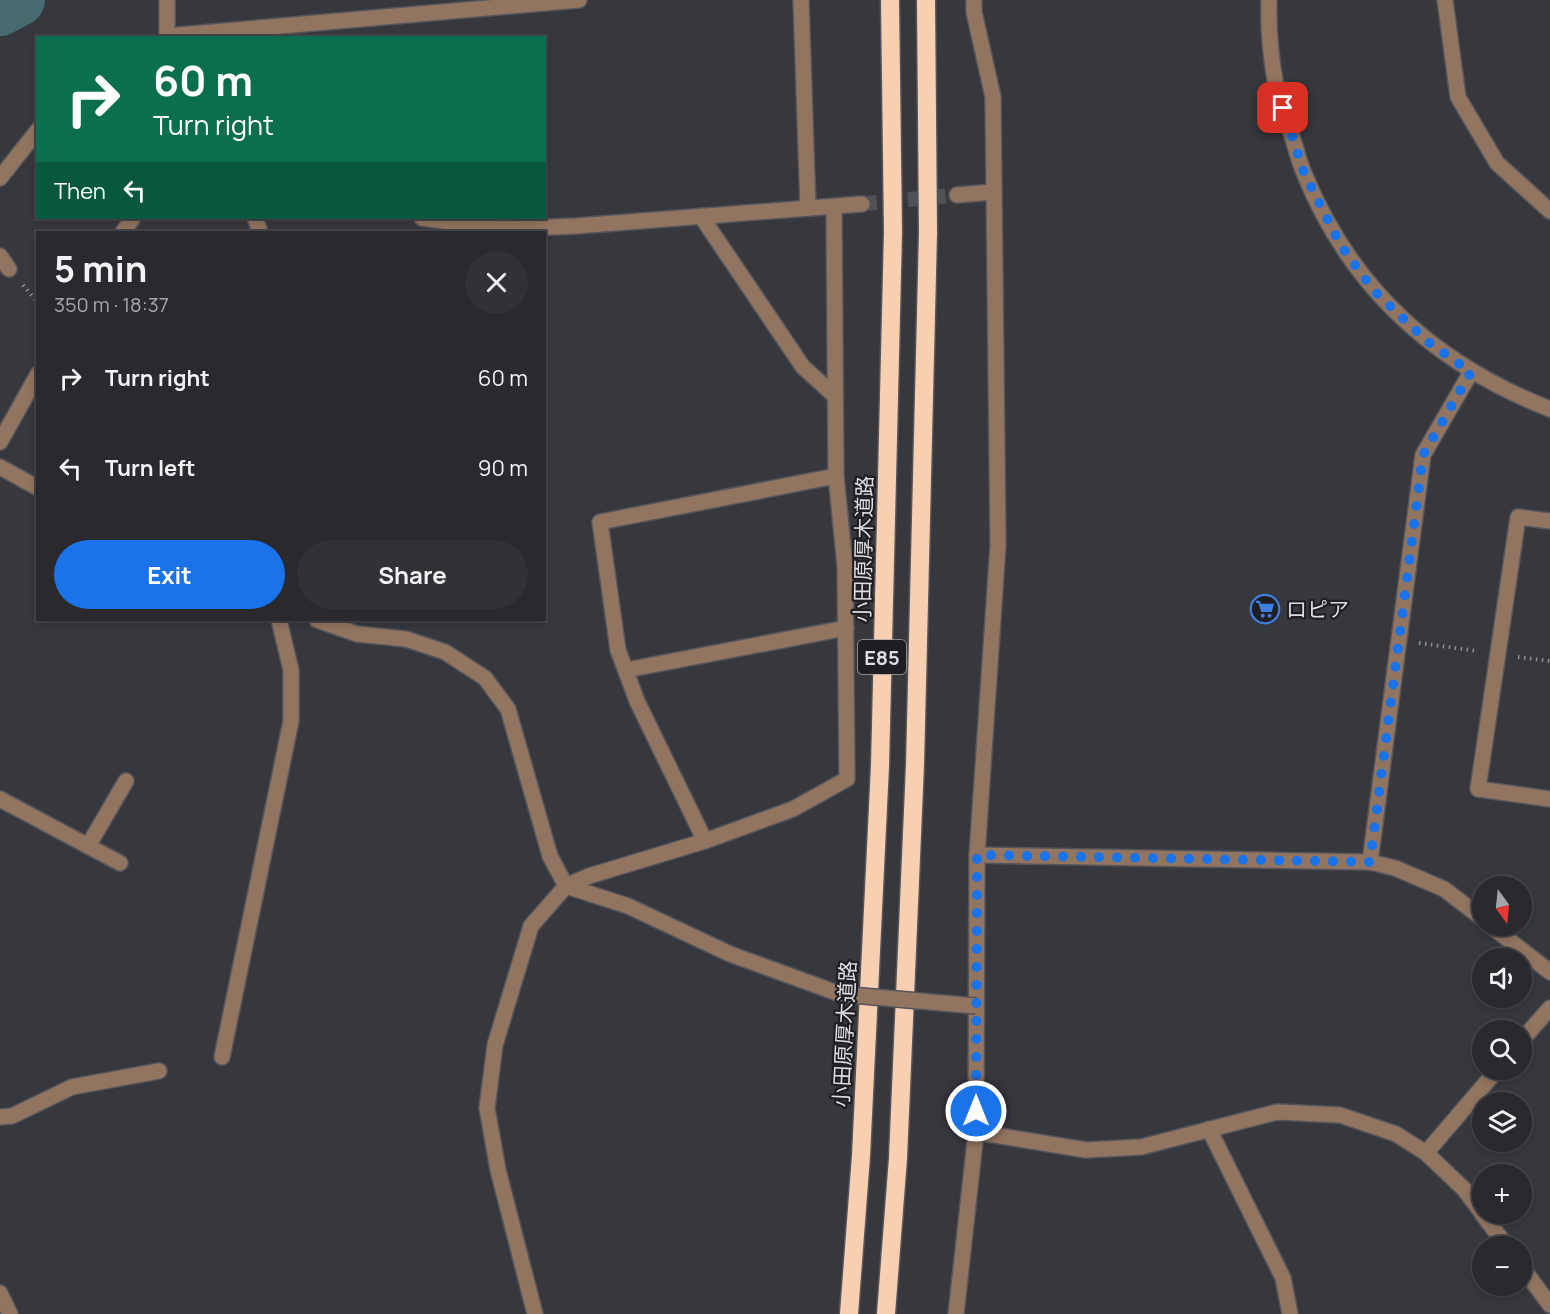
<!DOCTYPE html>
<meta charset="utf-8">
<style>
:root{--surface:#29292e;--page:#313136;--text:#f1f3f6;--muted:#a5a6aa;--line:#45454a;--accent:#1a73e8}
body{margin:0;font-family:Manrope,"Noto Sans JP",sans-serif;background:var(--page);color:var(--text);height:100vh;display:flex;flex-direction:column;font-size:22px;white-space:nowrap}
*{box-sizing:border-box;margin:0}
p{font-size:20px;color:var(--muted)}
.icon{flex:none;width:33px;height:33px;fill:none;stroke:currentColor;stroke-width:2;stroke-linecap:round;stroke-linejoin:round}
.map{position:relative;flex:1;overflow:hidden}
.details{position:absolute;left:36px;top:231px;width:510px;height:390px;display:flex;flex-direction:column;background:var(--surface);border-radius:0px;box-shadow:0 3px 9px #0003,0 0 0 2px var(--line)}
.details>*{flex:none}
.guide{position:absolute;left:36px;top:36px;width:510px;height:183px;border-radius:0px;box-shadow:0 3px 9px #0003,0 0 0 2px var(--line);background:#0b6e4f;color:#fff;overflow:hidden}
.needle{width:39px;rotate:165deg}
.tools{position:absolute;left:1472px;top:876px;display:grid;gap:12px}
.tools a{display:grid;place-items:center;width:60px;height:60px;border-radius:50%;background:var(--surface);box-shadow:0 3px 9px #0003,0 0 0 2px var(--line);font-size:30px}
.pin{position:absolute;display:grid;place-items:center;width:51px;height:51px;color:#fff;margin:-26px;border-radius:12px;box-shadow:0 3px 9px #0006}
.me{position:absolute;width:66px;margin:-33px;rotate:0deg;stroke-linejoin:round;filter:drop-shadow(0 0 4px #0008)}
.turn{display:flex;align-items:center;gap:21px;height:126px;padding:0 18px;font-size:27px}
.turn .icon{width:78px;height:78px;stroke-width:2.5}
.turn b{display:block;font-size:42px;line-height:51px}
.then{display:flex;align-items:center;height:57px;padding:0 18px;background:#0003;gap:12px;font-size:22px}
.round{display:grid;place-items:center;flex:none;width:63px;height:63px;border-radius:32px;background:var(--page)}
.head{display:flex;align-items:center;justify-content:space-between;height:102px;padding:0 18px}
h1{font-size:36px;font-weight:700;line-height:45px}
.button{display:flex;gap:12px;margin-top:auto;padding:12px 18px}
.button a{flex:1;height:69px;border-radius:36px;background:var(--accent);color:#fff;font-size:24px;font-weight:700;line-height:69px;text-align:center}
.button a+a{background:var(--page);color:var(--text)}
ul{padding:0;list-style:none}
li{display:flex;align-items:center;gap:18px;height:90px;padding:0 18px}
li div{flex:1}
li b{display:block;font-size:22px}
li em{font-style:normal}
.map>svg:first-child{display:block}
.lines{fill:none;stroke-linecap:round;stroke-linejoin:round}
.river{stroke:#456b6e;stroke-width:52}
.minor-tunnel{stroke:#505057;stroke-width:15;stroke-dasharray:15 8;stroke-linecap:butt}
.minor-casing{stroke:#55555c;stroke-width:18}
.highway-casing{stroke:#55555c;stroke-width:21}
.path{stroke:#8f8f95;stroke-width:4;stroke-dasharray:1.5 4.5;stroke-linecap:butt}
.minor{stroke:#917560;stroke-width:15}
.highway{stroke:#f9cfb1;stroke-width:18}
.minor-bridge-casing{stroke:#55555c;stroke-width:18;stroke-linecap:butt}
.minor-bridge{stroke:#917560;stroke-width:15}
.route{stroke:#1a73e8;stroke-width:10;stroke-dasharray:0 18}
.labels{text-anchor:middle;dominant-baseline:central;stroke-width:4.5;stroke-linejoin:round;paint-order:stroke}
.shield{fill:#1f1e22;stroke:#a4a4a8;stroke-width:1.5}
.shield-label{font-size:20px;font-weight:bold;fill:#dddde2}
.street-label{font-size:21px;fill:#dddde2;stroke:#1f1e22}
.poi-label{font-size:21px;fill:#dddde2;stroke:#1f1e22;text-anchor:start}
</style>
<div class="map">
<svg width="1550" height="1314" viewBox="0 0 1550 1314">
<rect width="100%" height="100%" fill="#37373e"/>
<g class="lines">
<path class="river" d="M0,10L19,0"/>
<path class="minor-tunnel" d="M862,204L957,195"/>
<g class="minor-casing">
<g id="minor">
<path d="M801,0L808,208"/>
<path d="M1269,0C1268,28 1271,59 1276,86C1279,101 1285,116 1290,130C1295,144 1298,159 1304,173C1351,289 1435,364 1550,409"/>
<path d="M1445,0L1458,97L1497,163L1550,211"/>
<path d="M167,36L579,0"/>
<path d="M167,38V0"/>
<path d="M0,178L38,130"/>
<path d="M957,195L993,192"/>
<path d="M701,216L803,367L835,396"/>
<path d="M255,218L260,232"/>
<path d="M422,218L500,229L576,226L862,204"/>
<path d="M123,232L133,218"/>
<path d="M0,256L9,269"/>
<path d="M0,442L38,374"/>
<path d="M0,467L38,488"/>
<path d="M1550,521L1518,517L1478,789L1550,799"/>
<path d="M317,620L357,634L406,639L445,652L485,678L508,709L550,856L566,886L628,906L730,954L840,994"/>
<path d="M626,670L846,628"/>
<path d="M0,799L120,863"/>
<path d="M705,841L637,701L618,650L600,522L836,476"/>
<path d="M88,846L126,781"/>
<path d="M977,855L1370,862L1395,868L1444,889L1482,918"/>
<path d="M1370,862L1423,455L1471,372"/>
<path d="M1491,926L1550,972"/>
<path d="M1521,1041L1550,1008"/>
<path d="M222,1057L291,721V670L279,620"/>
<path d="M0,1117L12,1116L72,1087L159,1071"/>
<path d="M1209,1129L1283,1278L1290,1314"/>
<path d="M976,1132L1086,1150L1141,1147L1277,1112L1340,1115L1396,1134L1426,1153L1464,1189L1482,1213"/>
<path d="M1426,1153L1497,1070"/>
<path d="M1482,1214L1507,1246"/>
<path d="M1521,1266L1550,1305"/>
<path d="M0,1293L10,1314"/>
<path d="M535,1314L498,1170L487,1108L495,1045L531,926L566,886L589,876L705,841L793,809L847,779L845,566L836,476L834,207"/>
<path d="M956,1314L976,1132L977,855L998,545L993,97L974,12V0"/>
</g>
</g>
<g class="highway-casing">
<g id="highway">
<path d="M849,1314L861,1156L880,766L893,232L890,0"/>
<path d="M886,1314L898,1158L915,765L928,232L926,0"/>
</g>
</g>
<g class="path">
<path d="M23,285L38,303"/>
<path d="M1419,643L1477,651"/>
<path d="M1518,657L1550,661"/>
</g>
<use href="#minor" class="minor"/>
<use href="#highway" class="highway"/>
<g class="minor-bridge-casing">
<path id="minor-bridge" d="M840,994L976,1006"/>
</g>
<use href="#minor-bridge" class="minor-bridge"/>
</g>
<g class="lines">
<path class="route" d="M976,1111L977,855L1370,862L1423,455L1471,372L1428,342L1374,291L1341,246L1304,173L1283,108"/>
</g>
<defs>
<g id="supermarket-ring" transform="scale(1.5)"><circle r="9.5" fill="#1f1e22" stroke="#3f7fe0" stroke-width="1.5"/><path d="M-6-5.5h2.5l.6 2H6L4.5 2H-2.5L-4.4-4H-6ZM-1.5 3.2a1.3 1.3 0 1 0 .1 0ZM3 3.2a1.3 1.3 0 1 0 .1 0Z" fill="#3f7fe0"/></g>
</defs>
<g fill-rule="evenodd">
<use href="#supermarket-ring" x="1265" y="609"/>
</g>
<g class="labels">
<rect class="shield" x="858" y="640" width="48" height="34" rx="4.5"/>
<g class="shield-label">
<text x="882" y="657">E85</text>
</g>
<g class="street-label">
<text transform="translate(863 549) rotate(-89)">小田原厚木道路</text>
<text transform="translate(844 1034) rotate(-87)">小田原厚木道路</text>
</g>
<g class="poi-label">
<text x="1286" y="609">ロピア</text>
</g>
</g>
</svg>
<div class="tools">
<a><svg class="needle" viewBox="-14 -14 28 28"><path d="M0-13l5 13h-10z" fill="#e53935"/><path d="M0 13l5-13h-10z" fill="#a5a6aa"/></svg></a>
<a><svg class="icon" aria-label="sound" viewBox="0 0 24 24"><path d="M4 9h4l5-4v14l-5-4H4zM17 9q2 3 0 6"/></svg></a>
<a><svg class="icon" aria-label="search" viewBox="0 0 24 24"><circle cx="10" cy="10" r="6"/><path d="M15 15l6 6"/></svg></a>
<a><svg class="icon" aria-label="layers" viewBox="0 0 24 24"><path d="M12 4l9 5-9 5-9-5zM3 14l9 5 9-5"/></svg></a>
<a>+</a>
<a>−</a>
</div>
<div class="pin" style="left:1283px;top:108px;background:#d93025"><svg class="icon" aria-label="arrive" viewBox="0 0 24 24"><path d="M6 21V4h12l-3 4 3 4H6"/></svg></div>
<svg class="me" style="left:976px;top:1111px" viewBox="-20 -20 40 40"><circle r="17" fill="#1a73e8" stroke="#fff" stroke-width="3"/><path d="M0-11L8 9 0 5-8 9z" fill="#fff"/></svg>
<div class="guide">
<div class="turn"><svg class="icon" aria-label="right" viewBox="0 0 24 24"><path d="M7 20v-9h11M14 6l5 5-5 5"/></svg><div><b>60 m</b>Turn right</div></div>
<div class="then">Then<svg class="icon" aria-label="left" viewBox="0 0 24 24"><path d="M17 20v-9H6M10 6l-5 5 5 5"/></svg></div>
</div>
<section class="details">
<div class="head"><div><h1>5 min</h1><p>350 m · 18:37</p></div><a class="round"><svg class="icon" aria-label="close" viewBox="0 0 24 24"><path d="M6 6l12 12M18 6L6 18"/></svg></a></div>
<ul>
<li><svg class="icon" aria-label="right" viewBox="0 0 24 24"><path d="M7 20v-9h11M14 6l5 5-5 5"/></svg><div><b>Turn right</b></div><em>60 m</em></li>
<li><svg class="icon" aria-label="left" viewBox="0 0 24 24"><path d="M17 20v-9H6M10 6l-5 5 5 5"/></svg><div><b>Turn left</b></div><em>90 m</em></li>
</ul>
<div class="button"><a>Exit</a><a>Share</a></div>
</section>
</div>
